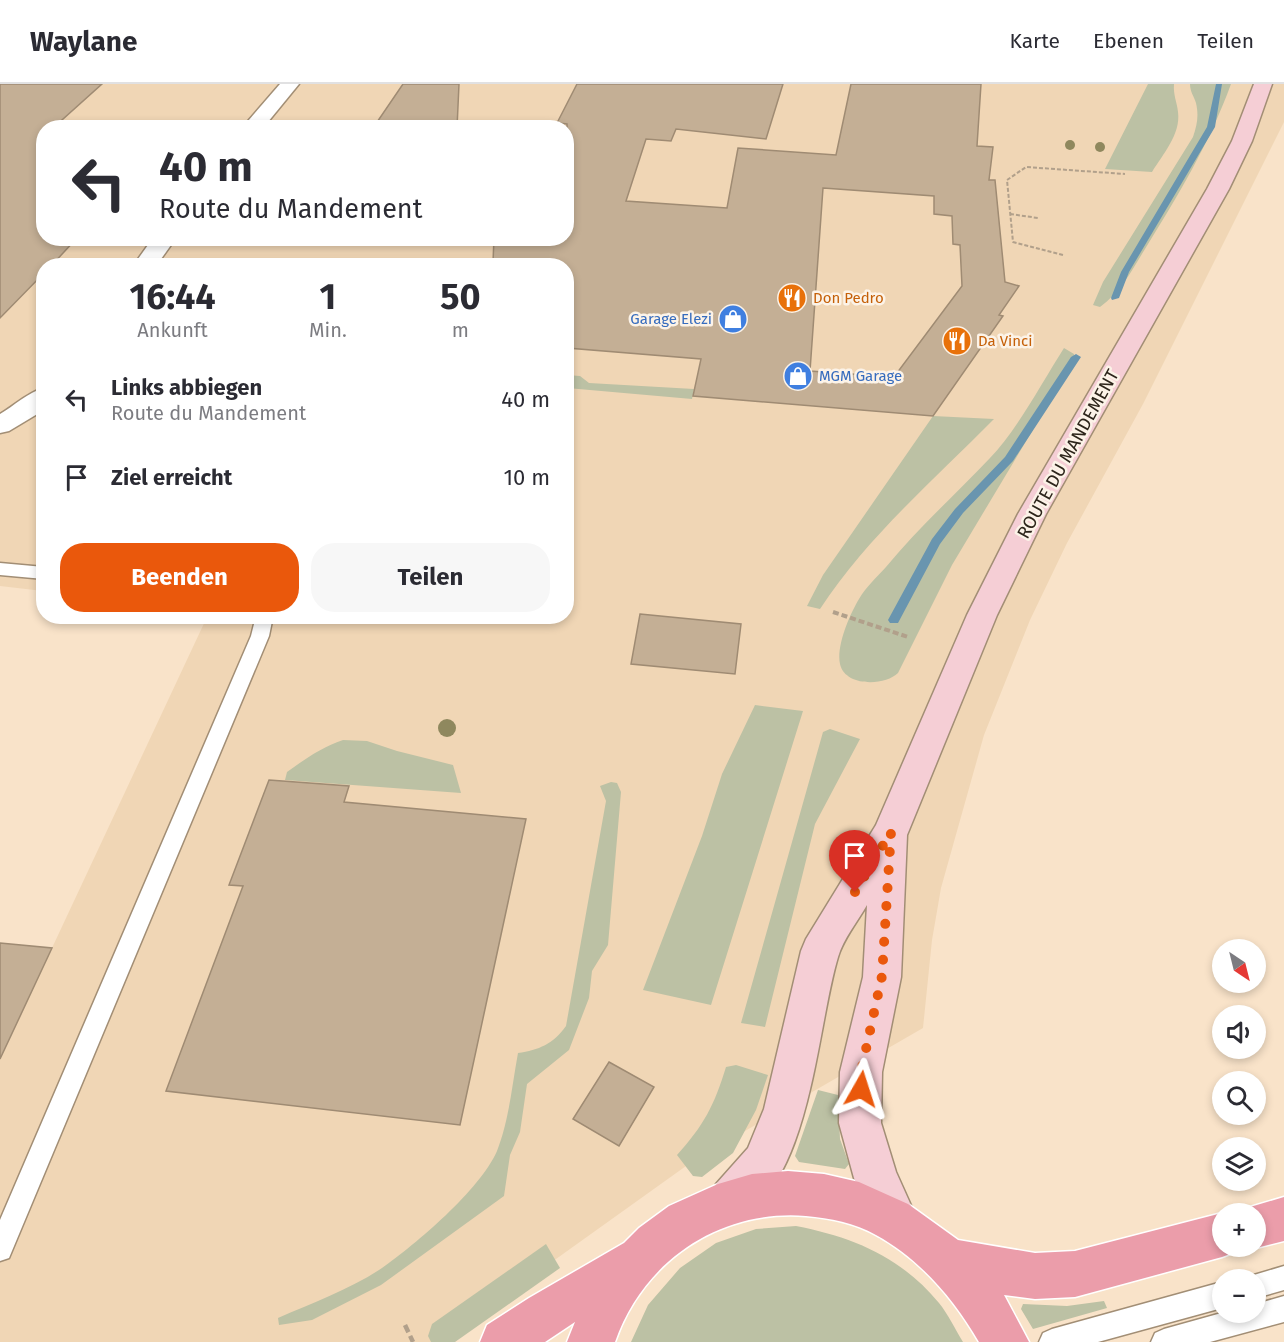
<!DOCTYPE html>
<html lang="de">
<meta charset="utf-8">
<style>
:root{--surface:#fff;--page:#f7f7f7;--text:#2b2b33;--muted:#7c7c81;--line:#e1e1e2;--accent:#ea580c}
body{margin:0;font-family:"Fira Sans",sans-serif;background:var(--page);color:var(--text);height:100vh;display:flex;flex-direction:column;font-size:22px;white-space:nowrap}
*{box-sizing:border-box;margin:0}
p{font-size:20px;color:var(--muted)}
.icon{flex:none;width:33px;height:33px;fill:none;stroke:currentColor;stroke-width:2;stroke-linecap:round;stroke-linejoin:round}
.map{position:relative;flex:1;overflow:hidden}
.drawer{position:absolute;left:36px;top:174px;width:538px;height:366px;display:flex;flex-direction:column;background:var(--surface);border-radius:24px;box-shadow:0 3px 9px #0003}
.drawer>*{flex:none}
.hud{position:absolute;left:36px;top:36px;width:538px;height:126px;border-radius:24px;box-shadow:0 3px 9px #0003;background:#fff;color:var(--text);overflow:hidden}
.needle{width:39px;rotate:145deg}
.buttons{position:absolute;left:1212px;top:855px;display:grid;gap:12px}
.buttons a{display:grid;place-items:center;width:54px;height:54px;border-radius:50%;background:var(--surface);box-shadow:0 3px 9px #0003;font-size:30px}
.pin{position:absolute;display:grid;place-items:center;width:51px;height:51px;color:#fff;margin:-62px -26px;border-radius:50% 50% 50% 0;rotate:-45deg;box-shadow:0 0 6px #0007}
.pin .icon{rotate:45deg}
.me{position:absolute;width:66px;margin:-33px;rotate:6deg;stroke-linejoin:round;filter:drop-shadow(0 0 4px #0008)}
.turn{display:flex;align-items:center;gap:21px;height:126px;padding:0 24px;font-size:27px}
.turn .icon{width:78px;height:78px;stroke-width:2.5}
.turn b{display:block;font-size:42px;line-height:51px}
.eta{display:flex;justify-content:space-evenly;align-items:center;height:102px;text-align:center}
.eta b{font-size:36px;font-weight:700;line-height:42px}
.primary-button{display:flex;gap:12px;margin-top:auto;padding:12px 24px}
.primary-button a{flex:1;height:69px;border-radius:24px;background:var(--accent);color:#fff;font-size:24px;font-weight:700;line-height:69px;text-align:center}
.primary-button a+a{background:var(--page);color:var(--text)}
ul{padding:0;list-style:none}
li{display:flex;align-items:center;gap:18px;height:78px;padding:0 24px}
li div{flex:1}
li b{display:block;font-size:22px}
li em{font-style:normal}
header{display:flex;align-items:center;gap:36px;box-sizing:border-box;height:84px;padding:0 30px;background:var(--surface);border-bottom:2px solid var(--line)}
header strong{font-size:28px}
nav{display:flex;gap:33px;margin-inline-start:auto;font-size:21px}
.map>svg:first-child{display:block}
.built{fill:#f0d6b5;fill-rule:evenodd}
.green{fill:#bcc1a4}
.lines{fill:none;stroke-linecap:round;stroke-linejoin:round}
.stream{fill:#6995af;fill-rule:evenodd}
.building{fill:#c4af95;stroke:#9f8b73;stroke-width:1.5;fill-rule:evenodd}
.service-casing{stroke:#a28e75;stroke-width:3}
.minor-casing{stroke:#a28e75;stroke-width:3}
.secondary-casing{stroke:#a28e75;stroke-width:3}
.primary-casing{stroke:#fff;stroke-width:3}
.path-far2{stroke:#b1a08b;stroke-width:2;stroke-dasharray:4 2;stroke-linecap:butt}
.path-far1{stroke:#b1a08b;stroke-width:4;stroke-dasharray:6 3;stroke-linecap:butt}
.path{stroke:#b1a08b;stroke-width:4.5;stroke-dasharray:8 4;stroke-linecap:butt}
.service{fill:#fff;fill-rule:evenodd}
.minor{fill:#fff;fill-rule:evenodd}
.secondary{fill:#f5ced5;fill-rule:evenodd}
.primary{fill:#eb9daa;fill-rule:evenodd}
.tree{fill:#8f885e}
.route{stroke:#ea580c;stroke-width:10;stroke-dasharray:0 18}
.labels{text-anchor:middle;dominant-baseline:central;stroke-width:5;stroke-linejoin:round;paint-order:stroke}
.far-food-label{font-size:15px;fill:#c56008;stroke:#fcf3e8;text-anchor:start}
.far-shop-label{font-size:15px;fill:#366cbe;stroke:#fcf3e8;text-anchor:end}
.street-label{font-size:18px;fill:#2d251b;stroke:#fcf3e8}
</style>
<header>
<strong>Waylane</strong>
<nav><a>Karte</a><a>Ebenen</a><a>Teilen</a></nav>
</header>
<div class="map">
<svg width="1284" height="1258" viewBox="0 0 1284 1258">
<rect width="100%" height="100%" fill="#f9e3c9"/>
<path class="built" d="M0,0H1284V38L1143,320L1067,459L1030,536L984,651L941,804L932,856L923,944L693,1077L440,1258H0V975L207,533L567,532V182H44L43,507L0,502ZM44,44H567V154H44Z"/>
<g class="green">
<path d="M1148,0H1174C1173,11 1177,18 1178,28C1181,50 1163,70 1152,88L1105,85Z"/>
<path d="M1190,0H1231C1209,60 1179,110 1145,165C1132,186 1121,208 1100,223L1093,221L1103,198L1193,53C1197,41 1199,32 1196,19C1194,12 1190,8 1190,0Z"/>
<path d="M1064,264L1074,270V277L952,481L898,589C885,602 845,603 840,580C836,562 850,530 859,515C866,503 877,493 886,483C918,444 955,411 990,374C1017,346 1043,297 1064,264Z"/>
<path d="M567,291L580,292L589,299L694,305L692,315L567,304Z"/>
<path d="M933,332L994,335C934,396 867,453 820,525L807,522L823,491Z"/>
<path d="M755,621L803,627L711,921L643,906L702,752L722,690Z"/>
<path d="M830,645L860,655L815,740L765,943L741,939L823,648Z"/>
<path d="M343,656L367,657L397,667L453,681L461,709L285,696L287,688C305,675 322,663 343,656Z"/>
<path d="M611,698L617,699L621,708L608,861L592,887L589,914L569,966L527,1000L520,1048L510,1071L504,1112L381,1201L312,1236L279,1241L278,1234C312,1219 351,1205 382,1184C416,1160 480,1106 497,1067C509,1037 512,1001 518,969C539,966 553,960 566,942L606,717L600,702Z"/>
<path d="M736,981L768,991L756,1026L733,1069L702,1093L693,1092L677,1071C704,1041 714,1022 726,983Z"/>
<path d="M818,1006L838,1011L840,1055L849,1080L845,1085L799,1078L795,1072Z"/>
<path d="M796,1142C853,1153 901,1173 939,1219C948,1230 955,1245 963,1258H631L648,1221L680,1184L716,1159L756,1145Z"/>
<path d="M546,1160L560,1184L455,1258H431L428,1252L432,1240Z"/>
<path d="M1104,1217L1107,1224L1033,1245L1021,1225L1023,1220L1067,1222Z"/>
</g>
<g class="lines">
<g class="stream">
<path d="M1216,0H1222L1215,43L1129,188L1119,214L1112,216L1111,214L1121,188L1207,43Z"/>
<path d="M1076,270L1081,273L1013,377L963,429L940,460L898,539H890L888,536L932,455L955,425L1005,373L1071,273Z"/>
</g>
</g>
<g class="building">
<path d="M0,0H102L53,44H44V154H77L51,182H44V189L0,234Z"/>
<path d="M403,0H459L457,44H373Z"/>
<path d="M577,0H783L766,55L676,45L671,57L646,55L626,117L727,124L738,64L836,71L851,0H981L977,62L993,63L989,96H995L1005,198L1019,202L999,231L1003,232L933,332L693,312L701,275L567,264V236L573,219L567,218V182L493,178L494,154H567V40L557,39ZM823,104L934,112V130L952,132L953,160L960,161L962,202L894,293L810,287Z"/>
<path d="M640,530L741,540L735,590L631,580Z"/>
<path d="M269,696L349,702L344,718L526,735L460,1041L166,1007L243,802L229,801Z"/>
<path d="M0,859L52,864L0,975Z"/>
<path d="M609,978L654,1003L619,1062L573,1035Z"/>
</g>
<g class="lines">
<g class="service-casing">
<g id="service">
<path d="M0,479L44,483V495L0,491Z"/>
<path d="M256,532H273L269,552L9,1174L0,1177V1136L251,552Z"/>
<path d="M1284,1182V1206L1256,1214V1196H1246L1247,1193Z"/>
<path d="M1222,1198V1224L1098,1258H1039L1043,1249L1052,1245Z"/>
<path d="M1284,1212V1238L1210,1258H1151L1155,1249L1164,1245L1225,1228H1256V1220Z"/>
</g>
</g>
<g class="minor-casing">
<g id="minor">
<path d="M280,0H299L263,44H242Z"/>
<path d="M153,154H176L156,182H133Z"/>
<path d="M44,304V326L9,347L0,349V330C14,322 28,308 44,304Z"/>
</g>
</g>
<g class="secondary-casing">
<path id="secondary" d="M1254,0H1272L1252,57L1229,105L1046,430L997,531L907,751L901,893L882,988L881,1039L896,1088L918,1137L912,1153L896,1159L880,1153L854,1094L839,1039L840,988L863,893L867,821C858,837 843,855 838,873C816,945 811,1105 732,1138L716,1132L710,1116L716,1100L748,1064L764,1025L801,867L806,855L876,741L967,531L1018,430L1207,105L1232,57Z"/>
</g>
<g class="primary-casing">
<g id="primary">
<path d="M788,1087L824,1090L859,1098L908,1120L958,1156L1035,1169L1075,1167L1222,1129L1224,1130L1222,1162H1240L1238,1167L1222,1173L1075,1213L1035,1215L1004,1211L1029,1258H979C954,1215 920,1175 876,1151C855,1139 830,1134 806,1132C720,1125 643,1177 615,1258H567L575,1238L545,1258H480L487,1241L529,1214L624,1159L639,1144L669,1122L718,1100L752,1090Z"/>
<path d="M1284,1113V1157L1256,1164L1252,1162H1256V1130H1239L1240,1126Z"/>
</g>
</g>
<g class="path-far2">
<path d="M1010,130L1038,134"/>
<path d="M1063,171L1013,158L1007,96L1026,83L1125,90"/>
</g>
<path class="path-far1" d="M833,528L908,553"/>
<path class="path" d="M405,1241L413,1258"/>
<use href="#service" class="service"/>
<use href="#minor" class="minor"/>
<use href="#secondary" class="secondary"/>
<use href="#primary" class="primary"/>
</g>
<g class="tree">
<circle cx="1070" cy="61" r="5"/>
<circle cx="1100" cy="63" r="5"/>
<circle cx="447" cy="644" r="9"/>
</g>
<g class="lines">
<path class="route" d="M855,808L891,748L882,892L861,988V1005"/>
</g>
<defs>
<g id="restaurant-disc" transform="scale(1.5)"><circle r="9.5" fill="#e8710a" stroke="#fcf3e8"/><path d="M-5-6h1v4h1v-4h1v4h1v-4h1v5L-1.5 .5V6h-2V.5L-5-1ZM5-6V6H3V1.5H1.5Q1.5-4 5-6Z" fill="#fff"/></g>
<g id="shop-disc" transform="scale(1.5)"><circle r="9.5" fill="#3f7fe0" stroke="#fcf3e8"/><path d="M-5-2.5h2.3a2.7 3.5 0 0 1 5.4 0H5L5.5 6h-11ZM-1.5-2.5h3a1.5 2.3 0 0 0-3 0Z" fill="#fff"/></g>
</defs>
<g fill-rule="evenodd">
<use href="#restaurant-disc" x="792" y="214"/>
<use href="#shop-disc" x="733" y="235"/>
<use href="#restaurant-disc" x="957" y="257"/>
<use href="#shop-disc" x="798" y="292"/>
</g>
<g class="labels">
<g class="far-food-label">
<text x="813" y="214">Don Pedro</text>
<text x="978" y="257">Da Vinci</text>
</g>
<g class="far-shop-label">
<text x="712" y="235">Garage Elezi</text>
<text x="819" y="292" text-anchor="start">MGM Garage</text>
</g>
<g class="street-label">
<text transform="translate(1068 370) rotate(-61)">ROUTE DU MANDEMENT</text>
</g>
</g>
</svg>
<div class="buttons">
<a><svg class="needle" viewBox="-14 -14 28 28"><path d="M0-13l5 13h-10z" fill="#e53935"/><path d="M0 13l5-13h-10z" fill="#7c7c81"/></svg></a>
<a><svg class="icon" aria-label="sound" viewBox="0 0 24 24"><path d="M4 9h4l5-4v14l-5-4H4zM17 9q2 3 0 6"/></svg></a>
<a><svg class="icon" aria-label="search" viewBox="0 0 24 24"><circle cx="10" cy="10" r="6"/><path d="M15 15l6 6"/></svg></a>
<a><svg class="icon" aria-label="layers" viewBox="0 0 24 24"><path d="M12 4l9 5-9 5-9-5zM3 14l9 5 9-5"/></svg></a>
<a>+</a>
<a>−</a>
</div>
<div class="pin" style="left:855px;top:808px;background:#d93025"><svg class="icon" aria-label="arrive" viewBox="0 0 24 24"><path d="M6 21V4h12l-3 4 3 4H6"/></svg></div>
<svg class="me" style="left:861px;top:1005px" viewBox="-20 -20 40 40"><path d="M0-17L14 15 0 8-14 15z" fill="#ea580c" stroke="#fff" stroke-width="4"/></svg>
<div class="hud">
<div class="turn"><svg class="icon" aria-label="left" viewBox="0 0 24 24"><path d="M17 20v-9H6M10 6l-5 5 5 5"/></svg><div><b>40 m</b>Route du Mandement</div></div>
</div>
<section class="drawer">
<div class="eta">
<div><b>16:44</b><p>Ankunft</p></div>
<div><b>1</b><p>Min.</p></div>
<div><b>50</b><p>m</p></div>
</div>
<ul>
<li><svg class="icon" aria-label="left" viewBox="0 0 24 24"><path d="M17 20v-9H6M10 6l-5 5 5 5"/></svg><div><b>Links abbiegen</b><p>Route du Mandement</p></div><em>40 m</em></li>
<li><svg class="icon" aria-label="arrive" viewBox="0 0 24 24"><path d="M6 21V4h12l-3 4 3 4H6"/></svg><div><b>Ziel erreicht</b></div><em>10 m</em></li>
</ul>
<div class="primary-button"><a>Beenden</a><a>Teilen</a></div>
</section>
</div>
